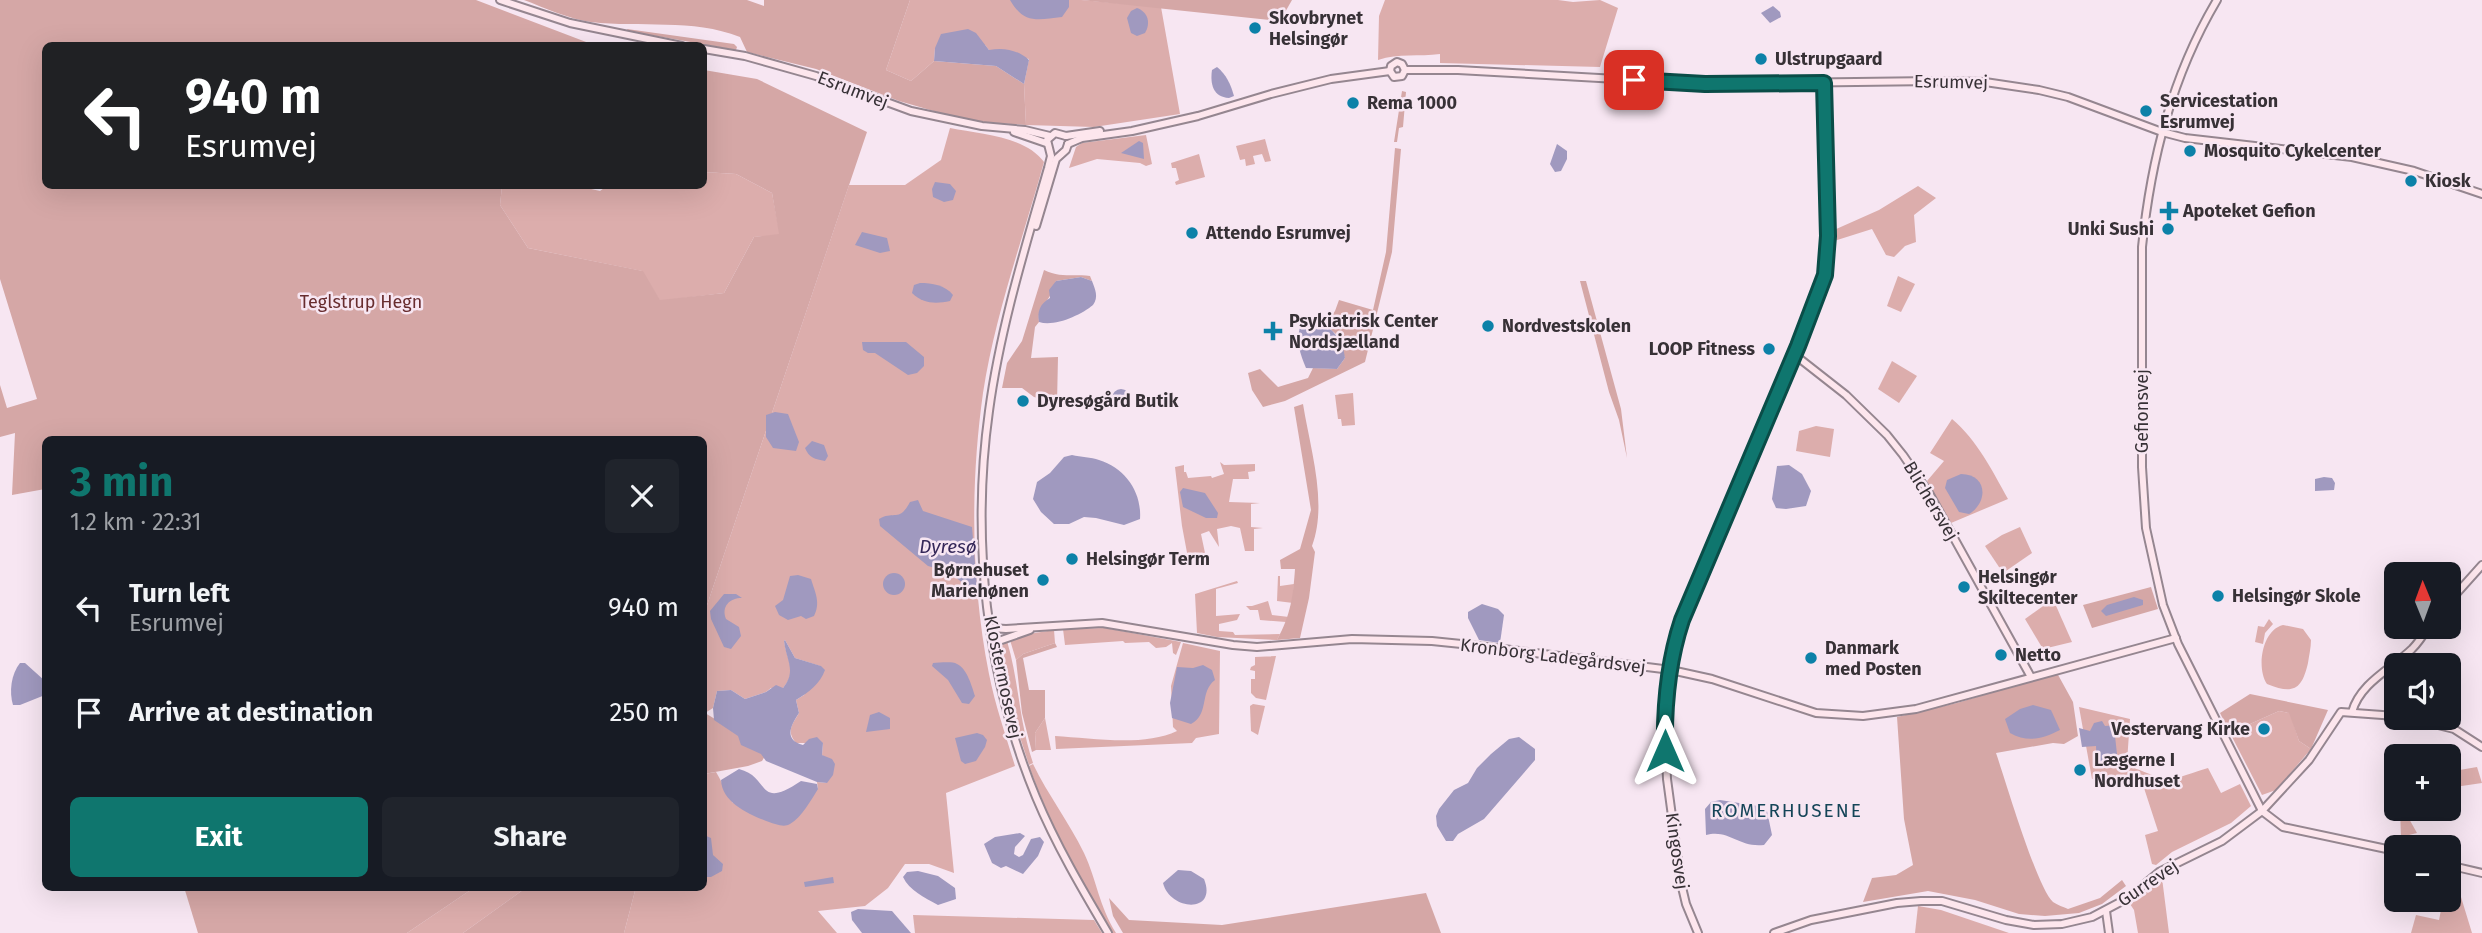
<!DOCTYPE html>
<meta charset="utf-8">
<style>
:root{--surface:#171b24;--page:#20242c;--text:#f1f3f6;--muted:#9ea1a6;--accent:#0f766e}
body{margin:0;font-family:"Fira Sans",sans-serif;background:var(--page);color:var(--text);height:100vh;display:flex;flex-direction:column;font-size:26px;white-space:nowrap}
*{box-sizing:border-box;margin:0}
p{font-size:23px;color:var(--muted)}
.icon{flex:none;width:38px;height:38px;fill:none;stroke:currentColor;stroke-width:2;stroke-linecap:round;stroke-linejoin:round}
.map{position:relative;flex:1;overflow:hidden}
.sheet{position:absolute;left:42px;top:436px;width:665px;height:455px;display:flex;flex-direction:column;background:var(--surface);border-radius:10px;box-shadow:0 7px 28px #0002}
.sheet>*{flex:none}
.banner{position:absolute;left:42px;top:42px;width:665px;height:147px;border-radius:10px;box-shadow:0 7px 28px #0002;background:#202124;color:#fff;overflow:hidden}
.needle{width:46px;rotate:359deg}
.tools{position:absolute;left:2384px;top:562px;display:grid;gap:14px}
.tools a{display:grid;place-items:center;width:77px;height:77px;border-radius:10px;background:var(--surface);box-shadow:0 7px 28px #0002;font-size:35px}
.pin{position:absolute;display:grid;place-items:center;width:60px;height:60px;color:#fff;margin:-30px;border-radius:14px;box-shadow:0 4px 10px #0006}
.me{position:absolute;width:77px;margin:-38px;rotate:0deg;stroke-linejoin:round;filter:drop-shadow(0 0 5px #0008)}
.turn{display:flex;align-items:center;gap:24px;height:147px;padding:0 28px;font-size:32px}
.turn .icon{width:91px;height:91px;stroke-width:2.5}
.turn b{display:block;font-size:49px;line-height:60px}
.round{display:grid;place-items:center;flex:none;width:74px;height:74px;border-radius:10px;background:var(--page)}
.head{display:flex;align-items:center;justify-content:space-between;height:119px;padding:0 28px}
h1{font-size:42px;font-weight:700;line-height:52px;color:var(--accent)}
.primary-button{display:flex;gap:14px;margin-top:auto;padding:14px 28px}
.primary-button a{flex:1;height:80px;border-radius:10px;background:var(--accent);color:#fff;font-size:28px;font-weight:700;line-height:80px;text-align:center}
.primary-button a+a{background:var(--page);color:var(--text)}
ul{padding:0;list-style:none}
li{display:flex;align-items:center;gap:21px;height:105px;padding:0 28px}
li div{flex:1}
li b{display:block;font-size:26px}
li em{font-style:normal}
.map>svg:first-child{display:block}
.green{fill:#dcadac}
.forest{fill:#d5a7a6}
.water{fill:#a099bf}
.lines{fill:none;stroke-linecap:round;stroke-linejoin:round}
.secondary-casing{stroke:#958690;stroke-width:10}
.secondary{stroke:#fde6ed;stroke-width:6}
.route-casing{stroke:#0a4d48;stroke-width:18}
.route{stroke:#0f766e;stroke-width:12}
.poi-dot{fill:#0c81a8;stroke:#f7e6f2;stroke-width:2.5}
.labels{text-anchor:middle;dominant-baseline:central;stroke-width:5;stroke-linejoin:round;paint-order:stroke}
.poi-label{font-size:18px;font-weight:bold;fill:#373136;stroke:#f7e6f2;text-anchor:start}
.street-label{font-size:18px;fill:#373136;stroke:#f7e6f2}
.park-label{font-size:18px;fill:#682d2f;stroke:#f7e6f2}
.water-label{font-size:19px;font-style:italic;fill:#352859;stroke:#f7e6f2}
.neighbourhood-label{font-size:19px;letter-spacing:2px;fill:#154558;stroke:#f7e6f2}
</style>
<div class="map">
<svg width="2482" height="933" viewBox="0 0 2482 933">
<rect width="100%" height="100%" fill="#f7e6f2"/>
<g class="green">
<path d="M910,0H1081L1161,7L1180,114L1094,127L1026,125L1024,84L1029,59L989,50L985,45L935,48L934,61L911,81L886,70Z"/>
<path d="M1385,0H1558L1573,2L1600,0L1618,8L1600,67L1440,63V54C1419,57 1399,53 1378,60L1379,16Z"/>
<path d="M950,128C980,134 1025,136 1044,162C1023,238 995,315 983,393C970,485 971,583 989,674C995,705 1006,736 1015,766L946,793L954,873L929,864H905L888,888L865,906L818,911L837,933H624L636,887H704V774L716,772C722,782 726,792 733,803L818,789L817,782L827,783L826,758L822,755L823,743H796C786,731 792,725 799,713L796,700L804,695L820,666L795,658L785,640L784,641C787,662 798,670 783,688H771L766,692L745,699L731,690L717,691L713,708L705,713L704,719V614L849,185H905L941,160Z"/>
<path d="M1146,135L1152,164L1146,166L1140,163L1097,159L1069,168L1076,147L1082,143Z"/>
<path d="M1265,139L1271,161L1265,162L1262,154L1253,156L1255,164L1246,166L1245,159L1240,160L1236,146Z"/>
<path d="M1199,154L1205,177L1176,185L1175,182L1179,180L1176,168H1172L1171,163Z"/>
<path d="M704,172L736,174L772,193L780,235L754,237L724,293L660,301L642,271L528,248L500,205L502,186H578L600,191L607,186H704Z"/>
<path d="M1918,186L1936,198L1914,215L1916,242L1905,246L1894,257L1886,255L1872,229L1834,241V230L1879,210Z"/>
<path d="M1898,276L1915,284L1901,312L1887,306Z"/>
<path d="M1892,361L1917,376L1899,403L1878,389Z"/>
<path d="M1353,393L1355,425L1342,426L1341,419H1338L1335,395Z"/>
<path d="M1952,419C1977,440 1992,470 2008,499L1951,523L1927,481L1944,461L1930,453Z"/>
<path d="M1816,426L1834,429L1830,457L1796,451L1799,431Z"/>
<path d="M1220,462L1224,465L1255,464V471L1248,472L1249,479H1233L1229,502L1260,503L1251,504V527L1263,528L1254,529V551H1245L1240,528L1231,526L1217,529L1219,547L1209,531L1201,534L1205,553L1188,558L1182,526L1175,467L1184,465V472H1186L1188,478L1211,476L1212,478L1224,474Z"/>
<path d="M2020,527L2032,553L2003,573L1985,546L2002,535Z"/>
<path d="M1278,576H1280V586L1294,584L1293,603L1277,601Z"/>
<path d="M1237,581L1238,583L1216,589V616L1240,614L1237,620L1219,624V631L1233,632L1235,635L1280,634L1277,640L1217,637L1197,633L1195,594Z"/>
<path d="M2053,599L2072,642L2043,649L2025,619Z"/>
<path d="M1268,601L1272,615L1289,617L1286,622L1260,620L1258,610H1250L1246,606H1252Z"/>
<path d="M2269,619L2273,624L2265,633L2263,644L2255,642L2258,626L2264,627Z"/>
<path d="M2283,625L2303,629L2311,640C2311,648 2309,655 2308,663C2302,689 2294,695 2267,684C2256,668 2262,630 2283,625Z"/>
<path d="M1105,628L1181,642L1176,655L1173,653L1172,643L1166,647L1156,648L1149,642L1125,643L1123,641L1065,645L1063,629Z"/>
<path d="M1054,630L1055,643L1023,654L1016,660L1010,640L1022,635Z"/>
<path d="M1007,641C1019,681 1019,722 1033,763L1029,765L1009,703L997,648Z"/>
<path d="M1183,643L1220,651L1219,734L1196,738L1192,743L1056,749L1055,736C1091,738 1144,747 1177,731L1173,727L1171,686Z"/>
<path d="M1276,656L1266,700L1256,698L1251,693V679H1255V671L1250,670L1251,667L1255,665V657Z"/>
<path d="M1253,704L1265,706L1258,735L1251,731L1250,706Z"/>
<path d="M2079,707L2130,719L2127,762C2133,769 2138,769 2147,773C2171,784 2184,775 2208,768L2221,793L2240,784L2251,806L2231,823L2172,852L2156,865L2152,864L2145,835L2158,831L2144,788L2131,776L2092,779Z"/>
<path d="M2279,711L2290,713L2299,741L2311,749L2276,790L2262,795L2230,733Z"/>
<path d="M1045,718L1051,750H1036L1035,733Z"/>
<path d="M1033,764C1048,795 1069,822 1084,853C1097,881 1099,906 1116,933H1112C1079,880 1050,825 1029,766Z"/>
<path d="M2477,767L2482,783L2448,788V772Z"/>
<path d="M2400,809H2407L2408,817L2417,833L2401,837Z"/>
<path d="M2459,873L2457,884L2472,933H2411L2416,915L2439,920L2443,900H2448V879Z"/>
<path d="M2162,878L2169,933H2138L2134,910L2130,904L2140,898Z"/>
<path d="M475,887H527L463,933H407Z"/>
<path d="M1918,906L1941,910L2009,933H1915Z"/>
<path d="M913,915L1094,920L1102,933H915Z"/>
</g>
<g class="forest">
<path d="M0,0H476L594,45L46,46V186H502L500,205L528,248L643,271L660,300L724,293L754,237L779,234L772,193L736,174L704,172V70L757,79L867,132L704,614V439H46L45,489L12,495L15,433L0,437V385L7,408L37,399L0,279Z"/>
<path d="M524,0H747L764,6V0H910L886,70L911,81L934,61L996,66L1024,84L1026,125L984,122L944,114L899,101L816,69L747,52L740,37C692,18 641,28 591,22C569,19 545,8 524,0Z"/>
<path d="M1081,0H1292L1280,21Z"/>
<path d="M627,29L734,44L737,47L736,50L628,31Z"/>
<path d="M1402,91L1406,92L1403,127L1399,128L1397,142H1394Z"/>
<path d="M1395,148L1401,149L1392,252L1365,362L1285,401L1263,407L1252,390L1248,373L1260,369L1278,387L1308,378L1313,368L1337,369L1345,358L1336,334L1325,325L1335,311L1339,300L1373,310L1386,252Z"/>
<path d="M1044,270C1060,278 1073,274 1090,276L1092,281L1081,277L1056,281C1054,287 1051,295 1048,299C1041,308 1038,310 1039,322L1035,327L1031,358L1058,357L1057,403L1034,397L1022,388H1002L1007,363L1022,341Z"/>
<path d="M1580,281H1586L1621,409L1627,458L1619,420L1609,392Z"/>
<path d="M1303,404C1310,448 1328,503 1312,546L1315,552L1309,598L1300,638L1277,640C1291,614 1293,597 1295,569H1281L1280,560L1300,549L1311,510L1294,407Z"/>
<path d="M2151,587L2158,609L2092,628L2083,605Z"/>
<path d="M1055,643L1057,647L1023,658L1029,690H1045V718L1035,733L1036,750L1032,752L1022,713L1016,660L1023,654Z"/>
<path d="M2057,673L2073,702L2078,736L2064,744L2053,743L1996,753C2005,779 2037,888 2053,902C2057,905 2064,907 2068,909L2100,898L2122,880L2126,886L2102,904L2079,913L2045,916L2019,914L1975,900L1928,891L1863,902L1872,878L1896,875L1913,865L1904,819L1897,717L1957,703Z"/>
<path d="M2250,694L2328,710L2311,749L2299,741L2289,713L2279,711L2230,733L2220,713Z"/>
<path d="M705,713L768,751L762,761L748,766L704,774Z"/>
<path d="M184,887H475L407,933H198Z"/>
<path d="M527,887H636L624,933H463Z"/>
<path d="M1426,893L1441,933H1123L1113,916L1109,898L1129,920L1222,925Z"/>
</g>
<g class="water">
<path d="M1010,0H1069V7L1062,17C1037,20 1024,24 1010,0Z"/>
<path d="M1773,6L1780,12L1781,17L1770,23L1761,13Z"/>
<path d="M1137,8C1148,12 1151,23 1145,33L1137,36L1131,33L1127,18L1131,11Z"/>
<path d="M968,29L976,33L989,50C1004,47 1018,50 1029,60L1024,84L996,66L934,61L935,48L941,34Z"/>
<path d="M1217,67C1226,74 1231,85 1234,96L1229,98C1213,97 1210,84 1212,70Z"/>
<path d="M1139,141L1143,143L1144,159L1121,153Z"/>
<path d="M1557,144L1567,151V159L1561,171L1555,172L1550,164Z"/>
<path d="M935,182L950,184L956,191L953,200L944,202L933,197L932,189Z"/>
<path d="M862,232L887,238L890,251L880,253L855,245Z"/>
<path d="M1081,277L1092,281C1095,289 1099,297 1093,305C1081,315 1055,327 1039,322C1037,311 1040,304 1050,298L1049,290L1056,281Z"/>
<path d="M920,283C932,283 945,285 953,295L950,301C936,304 923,304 912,293L914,285Z"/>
<path d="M1317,321C1333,328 1343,340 1345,358L1337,369L1306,368C1300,354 1296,342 1300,327Z"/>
<path d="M862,342H906L924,357V366L917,373L908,375L875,353H868L863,350Z"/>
<circle cx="1121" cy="398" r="9"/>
<path d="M775,412L788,414L799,442L796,451L773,448L766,437V415Z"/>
<path d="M812,441L824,445L828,456L825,461C815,459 809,458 805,448Z"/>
<path d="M1072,455C1081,457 1091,457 1099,460C1125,468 1142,492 1140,519L1124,525L1096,518L1084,517L1069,524H1054L1041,512L1033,499L1037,482L1050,473L1064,457Z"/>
<path d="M1789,465L1802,474L1811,491L1806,506L1786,509L1776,508L1772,499L1777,466Z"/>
<path d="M1961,474C1987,474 1989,502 1969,514L1959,512L1945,488L1947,480Z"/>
<path d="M2324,477L2332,478L2335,483L2334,490L2315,491V479Z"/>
<path d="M1183,488L1205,493L1218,513L1217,518H1206L1183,507L1180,492Z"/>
<path d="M918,500L923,511L972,527L977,587L969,588L949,572L928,566L880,526L879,519C894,510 899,523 910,502Z"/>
<circle cx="894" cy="584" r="11"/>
<path d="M798,575L811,579C815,592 821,603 814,616L806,619L801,616L788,620L779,615L775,606L783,600L790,576Z"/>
<path d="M724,594H736L742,598C730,598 721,606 726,619L739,627L741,636L731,649L724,647L711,619L710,611Z"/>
<path d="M2134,597L2143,600V605L2106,616L2101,611L2107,605Z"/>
<path d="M1482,604L1498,609L1504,615L1500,643L1479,640L1468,618V612Z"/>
<path d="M785,640L795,658L821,666L825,670C820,684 809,692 796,700L799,713C791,725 783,740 803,745L809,739L817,737L823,743L822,755L832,759L835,764L833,775L827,783L817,782L766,761L761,754L741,745L738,736L714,720L713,708L717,691L731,690L745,699L766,692L776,685L783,688C797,671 786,660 784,641Z"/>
<path d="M20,663H25L45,681V695L20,705H13C9,692 11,674 20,663Z"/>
<path d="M933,663C939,663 952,661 957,664C967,668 972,687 975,696L969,704L962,703L948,680L932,666Z"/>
<path d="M1203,665L1212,670L1215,680C1199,692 1210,714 1191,724L1172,718L1170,703L1177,667L1193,668Z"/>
<path d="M2033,705L2051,710L2060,730C2042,739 2028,743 2010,733L2005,719L2020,709Z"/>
<path d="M879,712L890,718V729L866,732L870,715Z"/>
<path d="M2102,721L2105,726L2117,725L2115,736L2117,754L2110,765L2097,768L2096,746L2082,747L2079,728L2090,731L2094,723Z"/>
<path d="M977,733L983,735L987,740L985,747L976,761L965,764L961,761L955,738Z"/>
<path d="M1519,737L1535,749V760L1484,819L1458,834L1453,841H1446L1437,826L1436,816L1439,809L1454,790L1468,783L1477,768L1491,754L1509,739Z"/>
<path d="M739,769C771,777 756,811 801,781L817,784L818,789C811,800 802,817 790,824C784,828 775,824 769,822C750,815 722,803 721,780Z"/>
<path d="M1720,800L1758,806L1767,811L1772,835L1764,845C1738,848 1730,829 1706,835L1705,809L1711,802Z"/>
<path d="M1020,833L1025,836L1015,847L1014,854L1019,857L1023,855L1031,839L1040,837L1044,842L1038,856L1023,874L1006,866L1001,868L992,863L984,844L995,837Z"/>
<path d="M704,835L711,838L713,855L723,864L722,871L711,877H704Z"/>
<path d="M1178,870L1191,871L1204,879C1218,914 1170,911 1163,883Z"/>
<path d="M918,871L938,876L955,888L956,899L938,905C925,898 909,890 903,877L907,872Z"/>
<path d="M833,877L834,883L805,887L804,882Z"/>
<path d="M858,909L892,911L911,933H862L852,920L851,912Z"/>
</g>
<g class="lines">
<g class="secondary-casing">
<g id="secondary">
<path d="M500,0L570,23L682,46"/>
<path d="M2217,0C2172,76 2151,159 2142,247V467L2146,528L2163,605L2178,644L2262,811L2283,827L2396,851"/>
<path d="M704,49L745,56L816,76L911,111L982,126L1025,130L1050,136"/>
<path d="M1405,70H1458L1705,84L1934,81L1985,82L2039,90L2068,97L2162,132L2185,138L2352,157L2414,171L2482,194"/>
<path d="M1390,71L1391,66L1397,62L1402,64L1405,70"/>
<path d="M1390,71L1394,77L1402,76L1405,70"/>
<path d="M1014,132L1046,143"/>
<path d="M1066,136L1055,133L1047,140L1051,156L1048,168C1025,248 1000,329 989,411C971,539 986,677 1036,797C1056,845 1082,889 1108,933"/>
<path d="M1066,136L1100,131"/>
<path d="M1068,144L1082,138L1132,131L1198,116L1271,94L1331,79L1390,71"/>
<path d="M1036,226L1056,159L1066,150L1068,144"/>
<path d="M1795,355L1846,395L1887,435L1903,455L1929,493L2031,677"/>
<path d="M2448,603L2482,565"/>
<path d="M990,628L1006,629L1102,623L1233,645L1257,647L1352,639L1432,641L1471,645L1671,670L1712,679L1816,713L1863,716L1916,709L2176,638"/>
<path d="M993,643L1030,630"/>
<path d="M2352,712C2360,683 2391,669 2412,649C2419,642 2424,634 2429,626"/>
<path d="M2410,718L2454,729L2482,747"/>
<path d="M2448,865L2482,873"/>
<path d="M2106,911L2109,933"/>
<path d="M1698,933L1686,904L1681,883L1667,779L1665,735L1668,686L1677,636L1692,593L1795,355L1825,275L1828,236L1823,83"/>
<path d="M1774,933L1811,920L1897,903L1921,901H1942L2006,920L2034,925L2062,924L2092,917L2128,898L2159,872L2222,841L2262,811L2309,760L2341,712L2396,716"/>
</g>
</g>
<use href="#secondary" class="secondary"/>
</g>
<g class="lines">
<g class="route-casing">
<path id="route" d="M1634,80L1705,84L1824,83L1828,236L1825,275L1798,346L1682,620C1668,662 1664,707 1665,751"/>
</g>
<use href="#route" class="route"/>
</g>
<g class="poi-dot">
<circle cx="1255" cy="28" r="7"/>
<circle cx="1761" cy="59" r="7"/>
<circle cx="1353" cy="103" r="7"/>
<circle cx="2146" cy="111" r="7"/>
<circle cx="2190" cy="151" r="7"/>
<circle cx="2411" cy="181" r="7"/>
<path d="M2165.5 200.5h7v7h7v7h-7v7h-7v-7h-7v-7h7z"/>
<circle cx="2168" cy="229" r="7"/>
<circle cx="1192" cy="233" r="7"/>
<circle cx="1488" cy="326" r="7"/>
<path d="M1269.5 320.5h7v7h7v7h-7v7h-7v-7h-7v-7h7z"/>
<circle cx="1769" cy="349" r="7"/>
<circle cx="1023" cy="401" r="7"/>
<circle cx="1072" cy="559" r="7"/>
<circle cx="1043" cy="580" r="7"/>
<circle cx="1964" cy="587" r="7"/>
<circle cx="2218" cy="596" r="7"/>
<circle cx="2001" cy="655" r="7"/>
<circle cx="1811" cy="658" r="7"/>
<circle cx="2264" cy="729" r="7"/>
<circle cx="2080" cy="770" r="7"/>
</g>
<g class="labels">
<g class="poi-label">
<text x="1269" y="18">Skovbrynet<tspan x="1269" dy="21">Helsingør</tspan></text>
<text x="1775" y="59">Ulstrupgaard</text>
<text x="2160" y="101">Servicestation<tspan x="2160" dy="21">Esrumvej</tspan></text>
<text x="1367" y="103">Rema 1000</text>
<text x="2204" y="151">Mosquito Cykelcenter</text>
<text x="2425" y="181">Kiosk</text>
<text x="2183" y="211">Apoteket Gefion</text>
<text x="2154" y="229" text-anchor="end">Unki Sushi</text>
<text x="1206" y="233">Attendo Esrumvej</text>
<text x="1289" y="321">Psykiatrisk Center<tspan x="1289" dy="21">Nordsjælland</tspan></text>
<text x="1502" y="326">Nordvestskolen</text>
<text x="1755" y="349" text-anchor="end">LOOP Fitness</text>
<text x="1037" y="401">Dyresøgård Butik</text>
<text x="1086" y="559">Helsingør Term</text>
<text x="1029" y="570" text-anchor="end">Børnehuset<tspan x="1029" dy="21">Mariehønen</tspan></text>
<text x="1978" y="577">Helsingør<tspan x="1978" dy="21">Skiltecenter</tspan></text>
<text x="2232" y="596">Helsingør Skole</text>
<text x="1825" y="648">Danmark<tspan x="1825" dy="21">med Posten</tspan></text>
<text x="2015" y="655">Netto</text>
<text x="2250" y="729" text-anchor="end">Vestervang Kirke</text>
<text x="2094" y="760">Lægerne I<tspan x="2094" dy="21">Nordhuset</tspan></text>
</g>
<g class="street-label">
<text transform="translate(1951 82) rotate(1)">Esrumvej</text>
<text transform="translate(853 90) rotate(21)">Esrumvej</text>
<text transform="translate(2142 411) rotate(-90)">Gefionsvej</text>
<text transform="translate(1931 501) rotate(59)">Blichersvej</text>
<text transform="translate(1553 656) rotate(7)">Kronborg Ladegårdsvej</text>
<text transform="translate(1003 677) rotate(78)">Klostermosevej</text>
<text transform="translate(1677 851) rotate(82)">Kingosvej</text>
<text transform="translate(2148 883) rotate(-34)">Gurrevej</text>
</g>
<g class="park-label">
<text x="361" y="302">Teglstrup Hegn</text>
</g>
<g class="water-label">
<text x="948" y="546">Dyresø</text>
</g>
<g class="neighbourhood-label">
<text x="1787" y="810">ROMERHUSENE</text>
</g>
</g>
</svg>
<div class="tools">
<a><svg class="needle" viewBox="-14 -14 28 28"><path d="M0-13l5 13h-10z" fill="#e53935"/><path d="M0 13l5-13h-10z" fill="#9ea1a6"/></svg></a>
<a><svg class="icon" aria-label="sound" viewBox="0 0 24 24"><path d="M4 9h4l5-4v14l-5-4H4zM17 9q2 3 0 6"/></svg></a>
<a>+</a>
<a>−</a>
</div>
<div class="pin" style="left:1634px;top:80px;background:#d93025"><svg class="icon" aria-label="arrive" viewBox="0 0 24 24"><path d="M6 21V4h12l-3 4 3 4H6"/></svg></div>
<svg class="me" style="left:1665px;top:751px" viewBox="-20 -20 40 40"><path d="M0-17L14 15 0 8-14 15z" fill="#0f766e" stroke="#fff" stroke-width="4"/></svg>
<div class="banner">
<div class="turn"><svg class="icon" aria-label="left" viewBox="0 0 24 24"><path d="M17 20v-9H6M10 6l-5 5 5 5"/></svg><div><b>940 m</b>Esrumvej</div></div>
</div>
<section class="sheet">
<div class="head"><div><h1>3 min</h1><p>1.2 km · 22:31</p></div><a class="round"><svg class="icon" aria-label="close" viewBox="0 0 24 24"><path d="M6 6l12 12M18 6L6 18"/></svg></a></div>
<ul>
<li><svg class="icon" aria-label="left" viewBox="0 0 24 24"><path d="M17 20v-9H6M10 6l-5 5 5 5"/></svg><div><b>Turn left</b><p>Esrumvej</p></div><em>940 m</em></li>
<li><svg class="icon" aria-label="arrive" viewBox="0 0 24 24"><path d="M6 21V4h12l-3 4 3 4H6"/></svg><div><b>Arrive at destination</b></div><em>250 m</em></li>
</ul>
<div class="primary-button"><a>Exit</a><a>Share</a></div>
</section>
</div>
